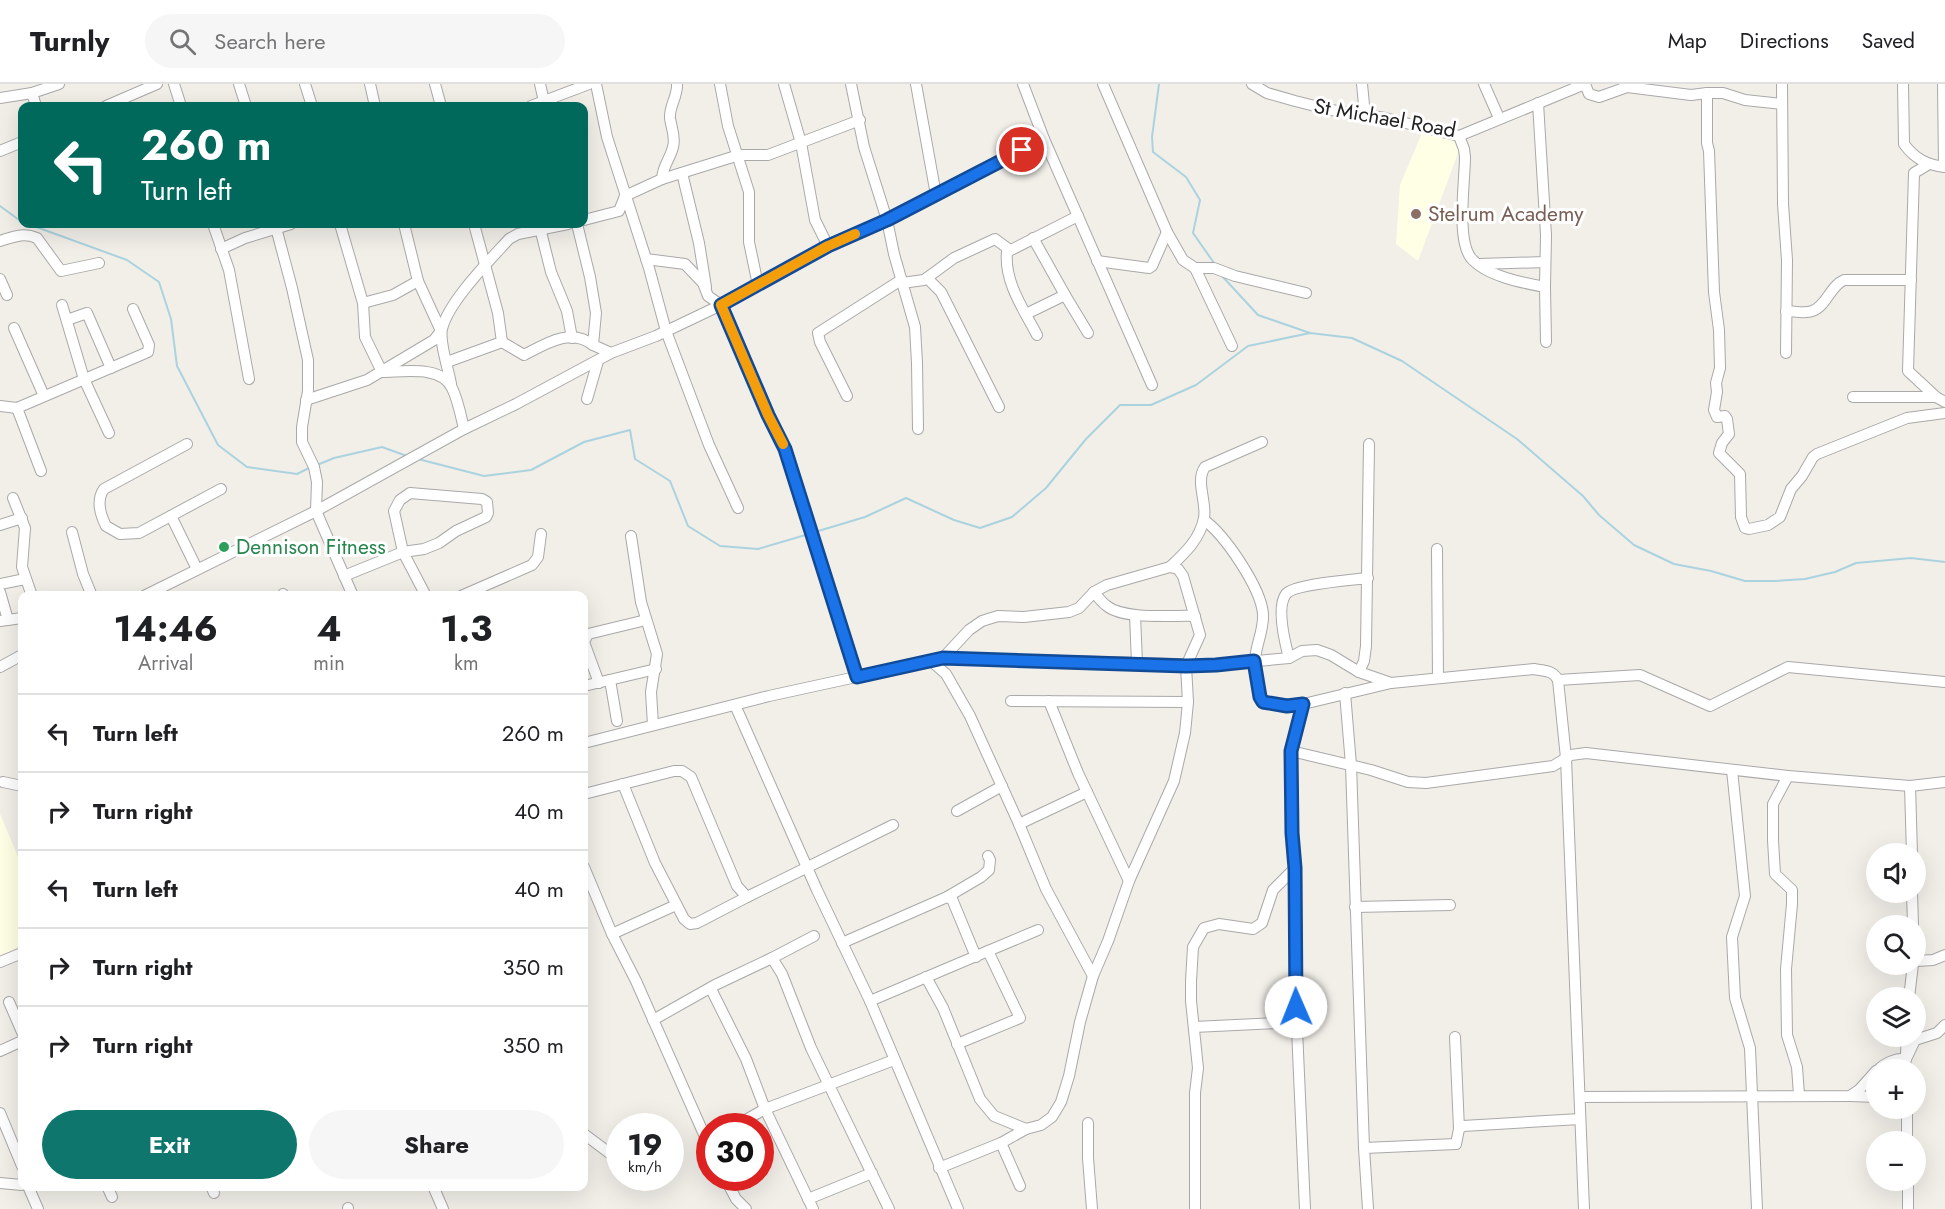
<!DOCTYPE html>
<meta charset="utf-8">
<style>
:root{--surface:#fff;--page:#f6f6f6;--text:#202124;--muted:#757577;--line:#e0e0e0;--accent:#0f766e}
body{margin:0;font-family:Jost,sans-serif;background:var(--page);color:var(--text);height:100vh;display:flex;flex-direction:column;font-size:22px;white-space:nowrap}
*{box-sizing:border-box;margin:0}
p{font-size:20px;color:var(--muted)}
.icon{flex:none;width:33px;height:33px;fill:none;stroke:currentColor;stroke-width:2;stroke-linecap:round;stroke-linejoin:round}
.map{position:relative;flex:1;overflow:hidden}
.details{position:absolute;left:18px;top:507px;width:570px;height:600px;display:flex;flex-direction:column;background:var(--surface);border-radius:12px;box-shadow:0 6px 24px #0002}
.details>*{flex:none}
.guide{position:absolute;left:18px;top:18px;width:570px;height:126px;border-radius:12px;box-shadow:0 6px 24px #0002;background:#00695c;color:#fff;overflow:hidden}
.fabs{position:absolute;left:1866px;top:759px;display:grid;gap:12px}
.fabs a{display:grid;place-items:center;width:60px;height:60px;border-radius:50%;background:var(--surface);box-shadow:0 6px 24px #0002;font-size:30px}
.speed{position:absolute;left:606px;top:1029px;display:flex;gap:12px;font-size:30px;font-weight:700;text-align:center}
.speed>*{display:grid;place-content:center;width:78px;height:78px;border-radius:50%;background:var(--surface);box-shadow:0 6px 24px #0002;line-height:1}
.speed small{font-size:15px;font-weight:400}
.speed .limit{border:9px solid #d22;background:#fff;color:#111}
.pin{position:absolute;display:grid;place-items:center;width:51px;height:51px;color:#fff;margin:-26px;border:3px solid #fff;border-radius:50%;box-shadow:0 2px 6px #0007}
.me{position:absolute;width:66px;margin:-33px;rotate:359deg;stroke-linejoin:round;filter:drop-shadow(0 0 4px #0008)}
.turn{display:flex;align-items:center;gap:21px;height:126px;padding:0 24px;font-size:27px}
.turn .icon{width:78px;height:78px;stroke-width:2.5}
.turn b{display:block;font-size:42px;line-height:51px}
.eta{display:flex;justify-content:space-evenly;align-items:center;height:102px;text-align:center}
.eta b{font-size:36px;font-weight:700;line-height:42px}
.cta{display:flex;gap:12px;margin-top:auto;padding:12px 24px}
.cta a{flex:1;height:69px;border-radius:36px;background:var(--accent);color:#fff;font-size:24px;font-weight:700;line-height:69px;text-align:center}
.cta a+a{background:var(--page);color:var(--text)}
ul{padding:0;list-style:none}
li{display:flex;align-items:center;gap:18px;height:78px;padding:0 24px;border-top:2px solid var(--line)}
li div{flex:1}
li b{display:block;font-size:22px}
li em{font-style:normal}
header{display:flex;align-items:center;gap:36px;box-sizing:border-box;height:84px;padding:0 30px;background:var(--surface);border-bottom:2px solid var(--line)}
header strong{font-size:28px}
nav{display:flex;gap:33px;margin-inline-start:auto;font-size:21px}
.search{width:420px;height:54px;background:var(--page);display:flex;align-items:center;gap:15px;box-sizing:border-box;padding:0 21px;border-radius:33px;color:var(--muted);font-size:22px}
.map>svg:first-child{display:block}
.education{fill:#ffffe5}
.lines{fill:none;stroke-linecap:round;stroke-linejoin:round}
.stream{stroke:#aad3df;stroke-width:2}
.minor-casing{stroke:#a9a9a9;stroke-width:12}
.minor{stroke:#fff;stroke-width:10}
.route-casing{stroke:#114b97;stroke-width:15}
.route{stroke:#1a73e8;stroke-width:10}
.slow{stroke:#f59e0b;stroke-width:10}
.education-dot{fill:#8d6e63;stroke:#fff;stroke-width:2}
.leisure-dot{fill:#2e9e5b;stroke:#fff;stroke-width:2}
.labels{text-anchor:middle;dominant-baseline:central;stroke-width:6;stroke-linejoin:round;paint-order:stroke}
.street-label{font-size:21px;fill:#222;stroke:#fff}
.education-label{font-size:21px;fill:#785e54;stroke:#fff;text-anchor:start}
.leisure-label{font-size:21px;fill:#27864d;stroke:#fff;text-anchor:start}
</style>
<header>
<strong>Turnly</strong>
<div class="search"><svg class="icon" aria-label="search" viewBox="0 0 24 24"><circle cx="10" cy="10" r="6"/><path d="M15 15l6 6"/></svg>Search here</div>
<nav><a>Map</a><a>Directions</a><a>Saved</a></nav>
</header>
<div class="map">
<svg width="1945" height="1125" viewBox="0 0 1945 1125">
<rect width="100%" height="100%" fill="#f2efe9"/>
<g class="education">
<path d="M1422,49L1460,57L1461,61L1418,177L1396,160L1400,101Z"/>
<path d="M0,730L22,782V861L0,873Z"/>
</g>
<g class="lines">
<g class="stream">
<path d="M1159,0L1152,53L1153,68L1186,93L1200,116L1193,149L1214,179"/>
<path d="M0,122L22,138"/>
<path d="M28,140L127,176L159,198L171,235L177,282L218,361L247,383L297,390L309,384"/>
<path d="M1222,192L1258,231L1310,249"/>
<path d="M418,375L484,392L531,386L584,358L630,346L635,375L670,397L688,442L720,462L758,465L809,450"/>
<path d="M317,381L334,374L382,363L407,372"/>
<path d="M815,448L865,433L906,414L954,436L980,444L1012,433L1046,404L1086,355L1120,321H1151L1196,301L1248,262L1310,249L1352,254L1402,277L1517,355L1583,412L1599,431L1634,461L1674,480L1711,487L1745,497H1776L1805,495L1835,488L1856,479L1911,474L1945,478"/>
</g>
<g class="minor-casing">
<g id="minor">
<path d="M174,0L181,22"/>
<path d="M239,0L246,22"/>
<path d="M305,0L312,22"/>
<path d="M370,0L375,22"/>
<path d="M435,0L441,22"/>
<path d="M540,0L545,22"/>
<path d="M596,0L607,53L649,184L666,247L709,361L738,424"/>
<path d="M720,0L728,42L749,108V158L758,201"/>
<path d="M784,0L801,59L815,136L828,162"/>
<path d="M851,0L864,63L887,136L894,170L915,243L917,279L918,345"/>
<path d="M916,0L936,111"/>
<path d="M1103,0L1167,148L1183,176L1195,184H1214L1235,192L1306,209"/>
<path d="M1252,0L1267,9L1295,17L1331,26L1385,34L1459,52L1585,0"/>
<path d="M1362,0L1365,31"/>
<path d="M1484,0L1499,34"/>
<path d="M1585,0L1589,10L1599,13L1627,3L1691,11L1707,9V59L1709,67L1714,208L1719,246L1720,284L1716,299L1717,308L1714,326L1717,333L1725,332L1727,335L1729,350L1722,359L1719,369L1740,390L1741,433L1745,444L1749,445L1768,441L1780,433L1791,405L1802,392L1813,373L1817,370L1907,334L1945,329"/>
<path d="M1782,0L1783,120L1787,176L1786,269"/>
<path d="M1903,0L1904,60C1915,75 1927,81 1945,83"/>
<path d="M1943,0L1944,83"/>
<path d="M32,9L36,22"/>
<path d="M1707,9H1723L1745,16L1782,20"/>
<path d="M0,14L32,9L59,0"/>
<path d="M1538,19L1546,151L1545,203L1546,258"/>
<path d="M106,22L157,0"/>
<path d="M531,22L589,0"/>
<path d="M1459,52L1464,65L1465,73C1465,97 1456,155 1471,174C1486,192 1523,199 1545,203"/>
<path d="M1044,55L1152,301"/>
<path d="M0,67L22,58"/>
<path d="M1929,80L1914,89L1908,287L1936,313L1945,318"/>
<path d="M682,89L699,159L706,203"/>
<path d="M662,95L739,71H768L860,36"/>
<path d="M584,136L619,127L625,112L662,95C663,80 670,76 673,63C676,53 671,43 670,34C669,22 678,12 677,0"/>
<path d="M213,140L229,186L249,295"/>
<path d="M275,140L292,204L308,276V307L302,343V358L314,383L317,398L316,427L353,512"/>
<path d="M340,140L363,219L365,253L382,288C404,288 441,281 452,304C458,316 461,332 464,345L516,320L611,269L656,252L721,221L708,212L703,199L685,180L646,175"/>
<path d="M474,140L498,229L502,258"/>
<path d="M539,140L551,188L567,227L572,254"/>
<path d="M577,140L590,193L596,229L593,261L611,269"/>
<path d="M0,157C13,153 23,148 37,154L61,187L99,179"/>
<path d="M221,165L245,154L291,140"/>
<path d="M1097,177L1149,184L1152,182L1167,148"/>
<path d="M1479,180L1545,178"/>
<path d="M1195,184L1232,262"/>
<path d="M927,194L941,208L999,323"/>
<path d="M0,195L7,211"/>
<path d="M902,199L924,196L954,174L995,155L1010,166"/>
<path d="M1065,211L1088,249"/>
<path d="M363,219L393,211L418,197L404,140"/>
<path d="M62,221L84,295L109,349"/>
<path d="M1786,227C1794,227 1805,230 1812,227C1826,223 1830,202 1844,196H1911"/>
<path d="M1026,230L1065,211L1033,154"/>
<path d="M67,236L87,229L111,284"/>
<path d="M14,244L44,312"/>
<path d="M1037,251C1024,226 1004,198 1007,168L1078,132"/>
<path d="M447,278L502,258L524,271C545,260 571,243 593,261"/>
<path d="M451,300C449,287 439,258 442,245C448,218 490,176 509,155L518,150L568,140"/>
<path d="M847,312L820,258L818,249L901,196"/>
<path d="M1853,313H1936"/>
<path d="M587,315L598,277"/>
<path d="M306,316L367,296L434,256L441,247L418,197"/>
<path d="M0,322L17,324L148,268L149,261L133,225"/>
<path d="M17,324L41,387"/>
<path d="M187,360L104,405C96,416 100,430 106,442L120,450L139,449L221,405"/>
<path d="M13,414L25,444L22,483L32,512"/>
<path d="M171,432L197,485"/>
<path d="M1204,436C1225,451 1261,504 1263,530C1264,546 1256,560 1255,576C1254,588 1258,602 1260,613L1263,618L1295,622L1391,599"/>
<path d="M0,441L22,434"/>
<path d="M72,448L83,490L92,512"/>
<path d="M631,452L641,518L657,570L651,608L653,641"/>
<path d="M1437,465L1438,594"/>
<path d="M1170,483C1185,469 1200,455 1204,434C1207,418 1195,397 1205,383L1262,358"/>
<path d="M344,492L403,468L424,465L439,459L456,447L486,433L488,429L487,418L482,415L410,409L400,416L394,427L403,468L426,512"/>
<path d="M0,500L25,495"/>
<path d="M0,508L8,536"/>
<path d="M1094,508C1098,513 1102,519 1107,522C1124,536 1173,531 1195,532"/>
<path d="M283,510V512"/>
<path d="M144,512L316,427L464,345"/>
<path d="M461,512L532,481L538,473L541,450"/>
<path d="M1135,531L1137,579"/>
<path d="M0,537L22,534"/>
<path d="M1289,574C1285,559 1276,523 1286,510C1294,500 1353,496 1368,494"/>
<path d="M930,576L946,590L970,632L1019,740L1046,805L1093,892"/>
<path d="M0,583L22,571"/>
<path d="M1359,588L1364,577L1366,562L1369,360"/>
<path d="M857,593L785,365L768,331L721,221L828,162L887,136L1044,55L1023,0"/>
<path d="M610,596L617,637"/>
<path d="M1558,596L1640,591L1710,622L1788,583L1945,598"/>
<path d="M599,599L584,558L588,550L646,536"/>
<path d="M584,602L656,585"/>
<path d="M1345,609L1351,681L1364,1064L1368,1125"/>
<path d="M1011,617L1188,618"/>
<path d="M1049,617L1078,689L1129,797"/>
<path d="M1303,620L1291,667L1292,749L1295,784L1296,923L1305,1125"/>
<path d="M735,621L817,806L870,917L958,1125"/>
<path d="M584,659L769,612L943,574L1216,581L1289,574L1302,567L1317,566L1331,571L1359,588L1391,599L1534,585C1544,587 1553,586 1558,596L1566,674L1584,1125"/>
<path d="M1291,667L1371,686L1408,698L1426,699L1553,682L1571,671L1586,669L1788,692L1910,702L1945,698"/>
<path d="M1732,686L1745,812L1732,853L1735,914L1750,964L1757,1125"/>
<path d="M1788,692L1773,720V756L1775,790L1792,806V820L1786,885L1787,951L1797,983L1799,1011"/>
<path d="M3,698L22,702"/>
<path d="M623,700L655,779L684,835L690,840L697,839L747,813"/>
<path d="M1910,702L1912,770"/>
<path d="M584,710L674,687H682L691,693L737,802L747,813L893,741"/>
<path d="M957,727L1002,702"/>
<path d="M1019,740L1087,708"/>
<path d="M584,783L612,850L636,897L710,1064"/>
<path d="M1912,808L1913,842"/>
<path d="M947,813L952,815L976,873"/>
<path d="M1355,823L1450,821"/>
<path d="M612,850L676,821"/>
<path d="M814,852L772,874L782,890L811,964L889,1125"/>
<path d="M842,859L947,813L981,793L989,786L990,776L988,772"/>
<path d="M988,867L1038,846"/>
<path d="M1916,877L1933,876L1945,871"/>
<path d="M0,878L22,869"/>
<path d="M926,893L943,924L980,1015L994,1032L1026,1045"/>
<path d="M711,905L746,975L765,1025L894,976"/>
<path d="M1909,914L1913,880"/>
<path d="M870,917L988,867L1020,934L957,960"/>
<path d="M9,918L22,948"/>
<path d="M653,936L715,901L772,874"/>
<path d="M1194,943L1278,939L1297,934"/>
<path d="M1455,953L1459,1045"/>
<path d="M0,967L22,957"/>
<path d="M1878,986C1885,979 1896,974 1906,975L1915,956L1937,949L1945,941"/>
<path d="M1905,986L1907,952"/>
<path d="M1850,1012L1876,1013"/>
<path d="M1580,1013L1850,1012L1859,1006L1876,987"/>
<path d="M1907,1024V1058"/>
<path d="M0,1029L22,1082"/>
<path d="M1088,1039V1074L1092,1125"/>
<path d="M735,1042L765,1025L813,1125"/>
<path d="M584,1050L620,1077"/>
<path d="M1001,1059L1020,1102"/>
<path d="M1364,1064L1456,1060L1459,1045L1463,1042L1580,1035"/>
<path d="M939,1084L1001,1059L1026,1045L1041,1041L1052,1033L1061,1018L1069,992L1080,938L1093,892L1108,857L1129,797L1174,697L1185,649L1188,618L1186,582L1200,551L1183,492L1178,485L1170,483L1107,501L1094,508L1079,524L1069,528L1024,533L998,532L982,537L969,546L943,574"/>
<path d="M635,1094L638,1096"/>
<path d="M725,1094L736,1115L746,1125"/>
<path d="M1908,1096V1125"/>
<path d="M0,1099L22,1101"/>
<path d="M28,1102L38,1125"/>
<path d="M107,1102L112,1113"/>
<path d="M211,1102L214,1109"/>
<path d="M433,1102L443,1125"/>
<path d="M808,1115L872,1089"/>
<path d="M348,1124V1125"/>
<path d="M1195,1125V1009L1198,984L1191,917V897L1193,863L1204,844L1219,840L1253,845L1262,839L1273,806L1295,784"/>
</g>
</g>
<use href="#minor" class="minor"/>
</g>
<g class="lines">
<g class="route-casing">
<path id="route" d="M1022,66L887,136L828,162L721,221L768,331L785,365L857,593L943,574L1186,582L1216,581L1254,577L1260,613L1263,618L1287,622L1303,620L1291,667L1292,749L1295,784L1296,923"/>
</g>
<use href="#route" class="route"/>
<path class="slow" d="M783,360L768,331L721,221L828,162L855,150"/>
</g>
<circle class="education-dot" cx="1416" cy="130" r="6"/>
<circle class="leisure-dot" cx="224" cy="463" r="6"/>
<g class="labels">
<g class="street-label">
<text transform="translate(1385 34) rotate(10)">St Michael Road</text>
</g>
<g class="education-label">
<text x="1428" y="130">Stelrum Academy</text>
</g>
<g class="leisure-label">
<text x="236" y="463">Dennison Fitness</text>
</g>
</g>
</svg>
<div class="fabs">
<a><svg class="icon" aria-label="sound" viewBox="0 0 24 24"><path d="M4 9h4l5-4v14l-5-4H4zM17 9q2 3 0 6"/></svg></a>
<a><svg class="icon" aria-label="search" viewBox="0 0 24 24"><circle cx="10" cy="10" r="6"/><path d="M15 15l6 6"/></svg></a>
<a><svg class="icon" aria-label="layers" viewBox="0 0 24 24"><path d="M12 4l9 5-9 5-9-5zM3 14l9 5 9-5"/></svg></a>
<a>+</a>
<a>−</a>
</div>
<div class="speed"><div>19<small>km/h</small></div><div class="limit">30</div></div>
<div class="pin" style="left:1022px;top:66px;background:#d93025"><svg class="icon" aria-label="arrive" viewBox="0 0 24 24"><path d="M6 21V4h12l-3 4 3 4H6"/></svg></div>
<svg class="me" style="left:1296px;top:923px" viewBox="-20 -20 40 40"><circle r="19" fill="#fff"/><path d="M0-13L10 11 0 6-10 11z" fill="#1a73e8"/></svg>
<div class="guide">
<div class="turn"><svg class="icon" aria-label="left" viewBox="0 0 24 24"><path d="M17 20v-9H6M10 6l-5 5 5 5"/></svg><div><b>260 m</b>Turn left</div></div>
</div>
<section class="details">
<div class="eta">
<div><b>14:46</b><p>Arrival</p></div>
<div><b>4</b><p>min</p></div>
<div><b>1.3</b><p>km</p></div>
</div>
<ul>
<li><svg class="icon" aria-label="left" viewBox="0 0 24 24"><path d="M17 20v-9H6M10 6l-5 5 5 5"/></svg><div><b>Turn left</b></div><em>260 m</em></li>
<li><svg class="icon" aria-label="right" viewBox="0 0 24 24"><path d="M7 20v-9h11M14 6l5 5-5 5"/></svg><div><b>Turn right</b></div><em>40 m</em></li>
<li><svg class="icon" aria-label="left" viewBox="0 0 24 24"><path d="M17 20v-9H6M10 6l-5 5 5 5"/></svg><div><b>Turn left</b></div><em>40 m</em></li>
<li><svg class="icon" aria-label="right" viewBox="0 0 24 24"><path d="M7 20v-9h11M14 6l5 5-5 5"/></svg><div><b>Turn right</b></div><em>350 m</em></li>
<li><svg class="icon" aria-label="right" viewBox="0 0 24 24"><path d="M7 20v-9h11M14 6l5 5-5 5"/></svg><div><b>Turn right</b></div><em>350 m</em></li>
</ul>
<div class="cta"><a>Exit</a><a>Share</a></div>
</section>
</div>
